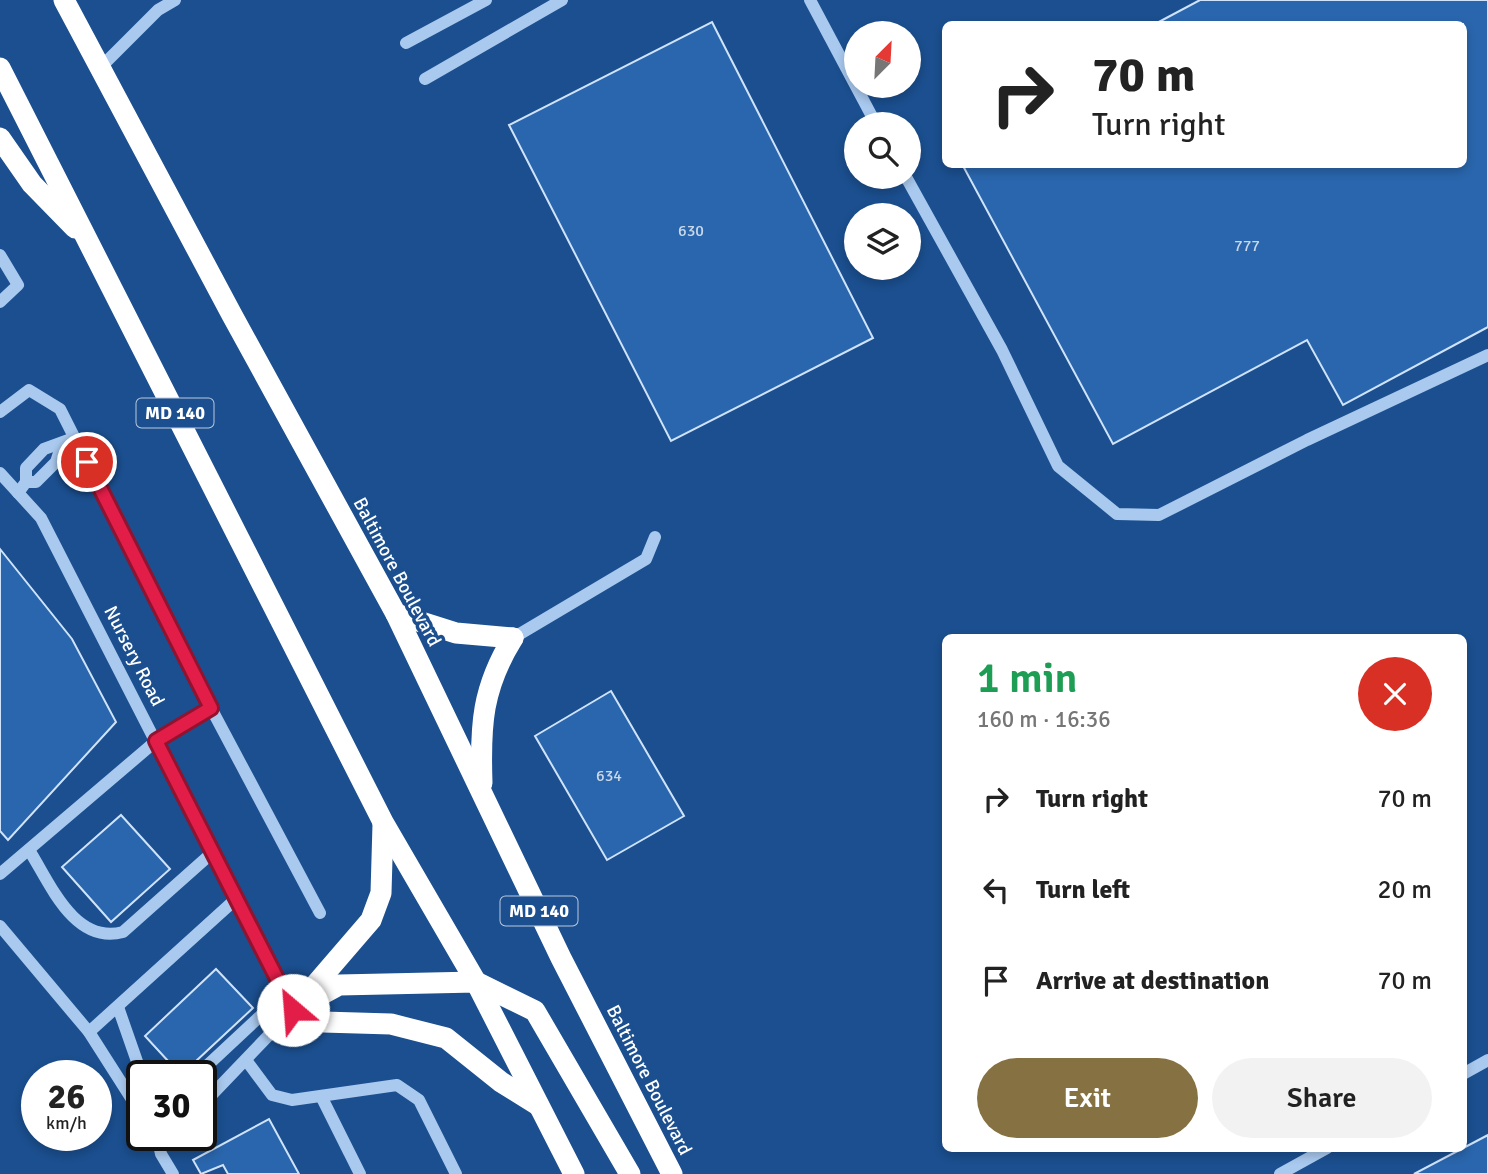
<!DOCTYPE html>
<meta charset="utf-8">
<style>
:root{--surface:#fff;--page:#f2f2f2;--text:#222;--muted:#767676;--accent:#857141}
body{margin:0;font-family:Signika,sans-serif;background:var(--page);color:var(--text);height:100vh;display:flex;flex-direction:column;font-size:26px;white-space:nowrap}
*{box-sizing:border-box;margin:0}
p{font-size:23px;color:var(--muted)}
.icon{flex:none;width:38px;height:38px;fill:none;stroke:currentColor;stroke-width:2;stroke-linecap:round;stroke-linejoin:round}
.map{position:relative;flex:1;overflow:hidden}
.drawer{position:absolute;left:942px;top:634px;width:525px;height:518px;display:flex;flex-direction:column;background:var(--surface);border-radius:10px;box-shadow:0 4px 10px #0003}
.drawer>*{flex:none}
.banner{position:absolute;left:942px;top:21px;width:525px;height:147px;border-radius:10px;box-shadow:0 4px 10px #0003;background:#fff;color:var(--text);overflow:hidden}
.needle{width:46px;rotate:24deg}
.controls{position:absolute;left:844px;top:21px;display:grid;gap:14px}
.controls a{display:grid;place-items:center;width:77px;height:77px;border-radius:50%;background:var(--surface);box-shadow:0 4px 10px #0003;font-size:35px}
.speed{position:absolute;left:21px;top:1060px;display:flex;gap:14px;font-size:35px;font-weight:700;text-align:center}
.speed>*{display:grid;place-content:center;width:91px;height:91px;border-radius:50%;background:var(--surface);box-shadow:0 4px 10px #0003;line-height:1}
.speed small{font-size:18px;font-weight:400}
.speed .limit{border:4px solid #111;border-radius:10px;background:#fff;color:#111}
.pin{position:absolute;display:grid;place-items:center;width:60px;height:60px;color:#fff;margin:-30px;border:4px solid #fff;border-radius:50%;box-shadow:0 2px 7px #0007}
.me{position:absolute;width:77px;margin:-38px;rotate:333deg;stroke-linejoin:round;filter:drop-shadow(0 0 5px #0008)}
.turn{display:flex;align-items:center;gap:24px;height:147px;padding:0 35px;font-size:32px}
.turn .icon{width:91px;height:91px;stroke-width:2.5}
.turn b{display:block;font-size:49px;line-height:60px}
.round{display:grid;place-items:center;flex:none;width:74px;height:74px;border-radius:37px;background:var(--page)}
.headline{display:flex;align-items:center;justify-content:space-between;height:119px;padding:0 35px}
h1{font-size:42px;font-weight:600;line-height:52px;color:#1e9e55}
.action{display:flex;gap:14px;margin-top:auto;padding:14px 35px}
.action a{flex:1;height:80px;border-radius:42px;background:var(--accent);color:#fff;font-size:28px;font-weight:600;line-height:80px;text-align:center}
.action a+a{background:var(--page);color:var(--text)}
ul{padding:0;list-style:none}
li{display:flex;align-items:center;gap:21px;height:91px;padding:0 35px}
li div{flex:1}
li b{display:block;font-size:26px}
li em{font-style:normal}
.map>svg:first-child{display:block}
.building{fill:#2a66ad;stroke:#cfe3fa;stroke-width:2}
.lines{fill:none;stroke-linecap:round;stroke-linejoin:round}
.minor{stroke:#a9c9ee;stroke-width:12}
.highway{stroke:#fff;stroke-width:21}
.route-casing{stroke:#92132f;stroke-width:18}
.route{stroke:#e11d48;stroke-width:12}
.labels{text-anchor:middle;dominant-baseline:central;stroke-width:7;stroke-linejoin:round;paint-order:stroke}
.number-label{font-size:16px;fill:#cad9ea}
.shield{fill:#1b4f8f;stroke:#bbcadd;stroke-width:2}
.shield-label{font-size:18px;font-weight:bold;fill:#fff}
.street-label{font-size:19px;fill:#fff;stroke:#1b4f8f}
</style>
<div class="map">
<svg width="1488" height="1174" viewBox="0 0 1488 1174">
<rect width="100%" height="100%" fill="#1b4f8f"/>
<g class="building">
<path d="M1200,0H1488V327L1343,405L1307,340L1113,444L962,164H1463V24H1155Z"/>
<path d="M712,22L873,338L671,441L509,125Z"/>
<path d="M0,549L72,639L116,722L8,840L0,831Z"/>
<path d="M611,691L684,816L607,860L535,736Z"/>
<path d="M121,815L170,869L111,922L62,867Z"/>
<path d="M216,969L253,1008L181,1075L145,1036Z"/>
<path d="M269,1119L299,1174H228L223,1165L201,1174L193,1160Z"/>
<path d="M1488,1135V1174H1414Z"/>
</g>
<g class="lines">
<g class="minor">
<path d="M810,0L876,124"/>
<path d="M406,43L486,0"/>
<path d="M100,68L158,10L175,0"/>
<path d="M425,79L562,0"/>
<path d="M906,177L1002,350L1058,466L1117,514L1159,515L1307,440L1488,355"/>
<path d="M0,255L18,285L0,302"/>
<path d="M0,412L29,390L60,409L211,708"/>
<path d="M0,473L41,518L293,1010L201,1106"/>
<path d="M26,482H36L56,462L62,444"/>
<path d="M18,493L26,482V468L44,449L74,438"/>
<path d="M513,638L646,559L655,537"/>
<path d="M29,850C50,883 74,945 123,932L213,852"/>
<path d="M0,874L156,741L211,708L320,913"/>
<path d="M0,926L89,1032L133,1101L142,1108"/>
<path d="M118,1007L140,1070L146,1076"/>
<path d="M89,1032L237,898"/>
<path d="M246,1060L272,1095L292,1100L397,1085L419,1100L456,1174"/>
<path d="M1463,1074L1488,1060"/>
<path d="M196,1076L285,993"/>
<path d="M321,1096L360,1174"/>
<path d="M157,1136L161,1154L173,1174"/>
<path d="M1280,1174L1327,1148"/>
</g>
<g class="highway">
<path d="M64,0L232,315L396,614L561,958L672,1174"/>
<path d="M0,68L383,822L476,982L574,1174"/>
<path d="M0,138L32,184L75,228"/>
<path d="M396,614L456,633L513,638"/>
<path d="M482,783C480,725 482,688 513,638"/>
<path d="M303,999L371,920L381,893L383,824"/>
<path d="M293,1010L339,985L476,982L535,1011L630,1174"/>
<path d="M293,1010L323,1022L391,1024L446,1038L501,1082L538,1105"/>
</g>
</g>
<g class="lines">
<g class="route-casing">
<path id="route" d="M87,462L211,708L156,741L293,1010"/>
</g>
<use href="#route" class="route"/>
</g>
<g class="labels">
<g class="number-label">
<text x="691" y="231">630</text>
<text x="1247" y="246">777</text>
<text x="609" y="776">634</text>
</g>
<g class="shield">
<rect x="136.5" y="398.5" width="77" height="29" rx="5"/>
<rect x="500.5" y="896.5" width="77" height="29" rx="5"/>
</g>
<g class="shield-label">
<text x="175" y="413">MD 140</text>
<text x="539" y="911">MD 140</text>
</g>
<g class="street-label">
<text transform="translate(397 572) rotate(62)">Baltimore Boulevard</text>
<text transform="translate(134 656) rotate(63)">Nursery Road</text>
<text transform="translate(649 1080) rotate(63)">Baltimore Boulevard</text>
</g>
</g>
</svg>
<div class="controls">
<a><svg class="needle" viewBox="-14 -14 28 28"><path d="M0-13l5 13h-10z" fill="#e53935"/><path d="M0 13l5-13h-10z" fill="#767676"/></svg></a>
<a><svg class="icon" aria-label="search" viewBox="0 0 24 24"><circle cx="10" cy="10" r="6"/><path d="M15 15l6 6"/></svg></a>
<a><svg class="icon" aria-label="layers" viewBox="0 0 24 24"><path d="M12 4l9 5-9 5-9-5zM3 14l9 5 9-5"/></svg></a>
</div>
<div class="speed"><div>26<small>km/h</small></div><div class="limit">30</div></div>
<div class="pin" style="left:87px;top:462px;background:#d93025"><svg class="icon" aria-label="arrive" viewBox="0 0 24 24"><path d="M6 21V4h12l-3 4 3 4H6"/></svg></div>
<svg class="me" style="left:293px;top:1010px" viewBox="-20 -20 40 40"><circle r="19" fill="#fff"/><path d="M0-13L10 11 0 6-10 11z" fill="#e11d48"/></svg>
<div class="banner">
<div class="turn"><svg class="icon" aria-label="right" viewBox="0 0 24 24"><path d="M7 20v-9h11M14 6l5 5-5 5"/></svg><div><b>70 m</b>Turn right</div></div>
</div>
<section class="drawer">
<div class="headline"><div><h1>1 min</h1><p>160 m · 16:36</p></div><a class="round" style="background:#d93025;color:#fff"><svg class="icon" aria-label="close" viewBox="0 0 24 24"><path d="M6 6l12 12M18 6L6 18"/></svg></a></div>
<ul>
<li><svg class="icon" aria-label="right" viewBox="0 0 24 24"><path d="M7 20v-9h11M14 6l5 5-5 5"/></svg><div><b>Turn right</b></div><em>70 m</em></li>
<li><svg class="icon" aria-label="left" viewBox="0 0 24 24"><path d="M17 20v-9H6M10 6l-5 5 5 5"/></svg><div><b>Turn left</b></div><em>20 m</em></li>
<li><svg class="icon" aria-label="arrive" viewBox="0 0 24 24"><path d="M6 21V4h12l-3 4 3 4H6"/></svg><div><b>Arrive at destination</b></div><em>70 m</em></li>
</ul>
<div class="action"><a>Exit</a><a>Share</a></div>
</section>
</div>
